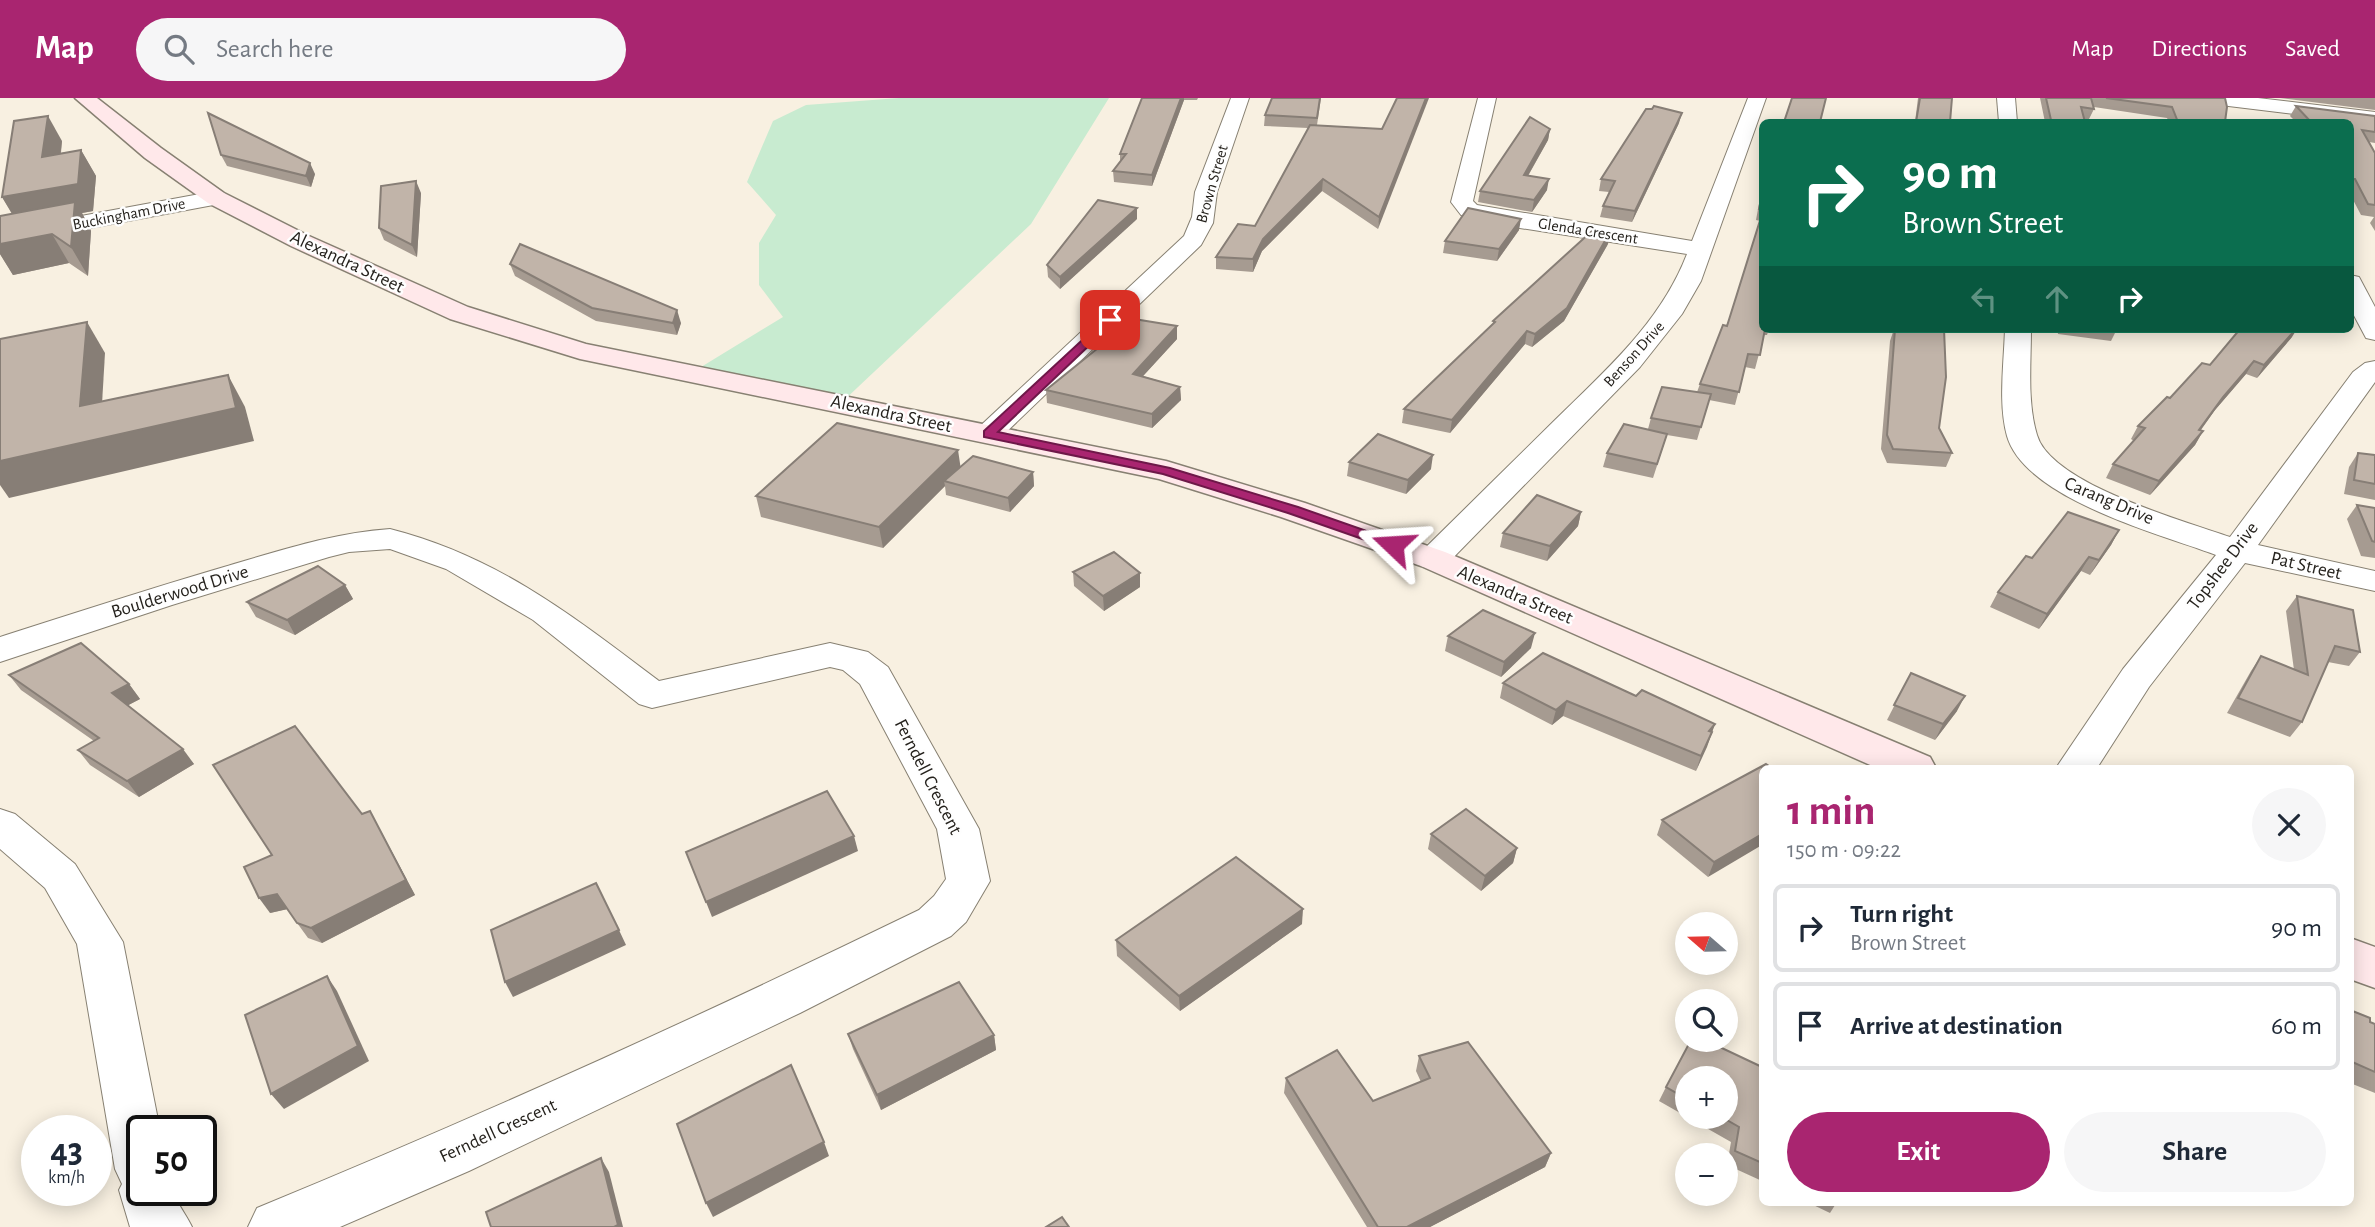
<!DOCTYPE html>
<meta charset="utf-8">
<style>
:root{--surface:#fff;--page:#f6f6f7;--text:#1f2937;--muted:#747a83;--line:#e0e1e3;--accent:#a92570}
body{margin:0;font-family:"Alegreya Sans",sans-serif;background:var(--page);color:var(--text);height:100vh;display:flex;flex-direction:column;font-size:26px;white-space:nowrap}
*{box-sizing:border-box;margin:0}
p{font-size:23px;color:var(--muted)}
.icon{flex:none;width:38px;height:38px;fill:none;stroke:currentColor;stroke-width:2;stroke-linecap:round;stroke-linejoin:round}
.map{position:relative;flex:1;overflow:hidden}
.side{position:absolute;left:1759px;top:667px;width:595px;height:441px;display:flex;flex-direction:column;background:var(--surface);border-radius:10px;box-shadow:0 4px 18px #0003}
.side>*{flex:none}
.hud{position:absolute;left:1759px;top:21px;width:595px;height:214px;border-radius:10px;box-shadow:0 4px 18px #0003;background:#0b6e4f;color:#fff;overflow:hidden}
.needle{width:46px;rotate:290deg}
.buttons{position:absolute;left:1675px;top:814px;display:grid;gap:14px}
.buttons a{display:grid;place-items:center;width:63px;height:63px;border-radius:50%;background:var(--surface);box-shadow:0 4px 18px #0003;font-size:35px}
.speed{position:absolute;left:21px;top:1017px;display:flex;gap:14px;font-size:35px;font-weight:700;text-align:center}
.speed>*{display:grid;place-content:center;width:91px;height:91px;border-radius:50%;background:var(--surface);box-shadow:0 4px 18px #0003;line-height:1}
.speed small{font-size:18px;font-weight:400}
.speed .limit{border:4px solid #111;border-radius:10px;background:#fff;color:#111}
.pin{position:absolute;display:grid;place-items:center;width:60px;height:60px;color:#fff;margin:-30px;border-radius:14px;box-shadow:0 4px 10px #0006}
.me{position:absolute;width:77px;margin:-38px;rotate:290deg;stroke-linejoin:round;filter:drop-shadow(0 0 5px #0008)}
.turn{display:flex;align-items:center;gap:24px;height:147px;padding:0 28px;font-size:32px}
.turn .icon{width:91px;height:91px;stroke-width:2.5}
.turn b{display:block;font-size:49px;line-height:60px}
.lanes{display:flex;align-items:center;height:66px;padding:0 28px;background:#0003;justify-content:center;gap:35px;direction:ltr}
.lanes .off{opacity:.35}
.round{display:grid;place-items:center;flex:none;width:74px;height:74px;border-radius:37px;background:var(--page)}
.overview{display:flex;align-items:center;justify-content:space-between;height:119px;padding:0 28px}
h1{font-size:42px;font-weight:700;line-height:52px;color:var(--accent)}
.cta{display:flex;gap:14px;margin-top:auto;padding:14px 28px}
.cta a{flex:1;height:80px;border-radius:42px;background:var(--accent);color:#fff;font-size:28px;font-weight:700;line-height:80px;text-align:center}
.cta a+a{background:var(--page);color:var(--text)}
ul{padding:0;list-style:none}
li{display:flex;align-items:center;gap:21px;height:88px;margin:0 14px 10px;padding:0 14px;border:4px solid var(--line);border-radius:10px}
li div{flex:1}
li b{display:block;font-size:26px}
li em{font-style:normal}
header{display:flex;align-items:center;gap:42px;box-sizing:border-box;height:98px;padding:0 35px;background:var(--accent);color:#fff}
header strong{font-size:33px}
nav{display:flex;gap:38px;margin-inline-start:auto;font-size:24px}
.search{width:490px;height:63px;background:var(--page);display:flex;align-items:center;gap:18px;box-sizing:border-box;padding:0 24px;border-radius:38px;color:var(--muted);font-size:26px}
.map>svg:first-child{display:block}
.green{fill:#c8ebd0}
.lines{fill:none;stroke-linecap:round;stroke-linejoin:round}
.minor-casing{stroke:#878072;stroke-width:2}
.secondary-casing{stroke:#878072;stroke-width:3}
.minor{fill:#fff;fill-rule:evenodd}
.secondary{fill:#ffe8ea;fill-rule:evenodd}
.wall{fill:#a69b91;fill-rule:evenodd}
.shaded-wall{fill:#877e76}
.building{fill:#c1b4a9;stroke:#877e76;stroke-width:2}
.route{fill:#a92570;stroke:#6e1849;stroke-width:2}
.labels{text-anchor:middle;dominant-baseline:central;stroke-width:5;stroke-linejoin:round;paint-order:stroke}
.far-street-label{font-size:16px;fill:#25221d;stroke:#fefefe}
.street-label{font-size:19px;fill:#25221d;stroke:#fefefe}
</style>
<header>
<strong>Map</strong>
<div class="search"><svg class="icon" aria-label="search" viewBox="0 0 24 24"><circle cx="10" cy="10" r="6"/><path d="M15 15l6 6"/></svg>Search here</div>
<nav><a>Map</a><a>Directions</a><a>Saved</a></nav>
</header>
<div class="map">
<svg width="2375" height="1129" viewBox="0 0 2375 1129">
<rect width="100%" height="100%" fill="#f8f0e1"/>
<path class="green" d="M899,0H1109L1031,126L840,306L688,277L783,219L759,187V145L776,117L747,84L773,23L806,7Z"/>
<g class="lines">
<g class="minor-casing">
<g id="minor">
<path d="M1231,0H1249L1217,94L1213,125L1201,147L998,342L988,345L978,342L973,336L978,330L1184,138L1192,119L1195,94Z"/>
<path d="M1478,0H1496L1473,103L1477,107L1692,143L1748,0H1766L1701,183L1682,216L1640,269L1445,468L1433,471L1421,468L1416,461L1421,454C1466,410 1510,366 1555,322C1606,272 1661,224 1687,156L1488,125L1461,117L1451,104Z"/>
<path d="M1997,0H2015L2017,24H1999Z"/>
<path d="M2203,0H2258L2375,14V26L2212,6Z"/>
<path d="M216,93L224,95L227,100L224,105L0,147V133Z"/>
<path d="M2350,177L2359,179L2375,209V242L2366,240L2350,210Z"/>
<path d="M2005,231H2031C2031,266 2027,304 2037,337C2051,386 2184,423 2230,439L2353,274L2365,265L2375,263V284L2258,447L2375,473V493L2245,465L2149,589L2097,670H2056L2123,571L2216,457C2160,436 2025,401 2007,338C1998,305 2004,265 2005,231Z"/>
<path d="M390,431C497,458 573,518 659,583L830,545L868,554L888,569L979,731L990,783L966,824L951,838L800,915L469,1073L340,1129H248L257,1110C481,1018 701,918 919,812L934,798L946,781L937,731L860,586L843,572L830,569L652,610L639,606L533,522L446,471L390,451L349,454L329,459L172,507L0,564V539C75,515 149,491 224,469C279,453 332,435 390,431Z"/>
<path d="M0,711L15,716L75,766L123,844L160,1032H142V1092H173C176,1105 186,1116 192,1129H130L119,1092L122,1086L115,1071L77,846L45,790L0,751Z"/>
</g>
</g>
<g class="secondary-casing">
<g id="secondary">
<path d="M75,0H97L161,50L224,95L309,138L468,209L586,246L1166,363L1305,405L1445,454L1930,659L1936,670H1877L1421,468L1281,419L1159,381L580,261L450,221L291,148L208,105L145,60Z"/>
<path d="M2350,840L2375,849V890L2350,881Z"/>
</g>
</g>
<use href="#minor" class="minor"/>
<use href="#secondary" class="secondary"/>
</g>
<g class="wall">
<path d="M1142,0H1198L1197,2H1184L1152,88L1114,84L1113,73L1120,64V56Z"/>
<path d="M1321,0L1317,27L1382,31L1397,0L1378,131L1322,93L1262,153L1253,174L1216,171V159L1255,128L1308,30L1264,28L1265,17Z"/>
<path d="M1918,0H1952L1950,24H1915Z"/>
<path d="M2040,0H2225V24H2169L2167,20L2094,9V11L2089,21H2084L2085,24H2045Z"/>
<path d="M2280,0H2375V12Z"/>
<path d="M2296,8L2375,18V45L2369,44L2375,55V133L2370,125L2374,119L2361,117L2350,96V24H2296L2290,18Z"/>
<path d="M1679,25L1632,124L1600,119L1603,108L1609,94L1599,93L1601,81Z"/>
<path d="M1550,31L1548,42L1528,78L1547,92L1532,114L1478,104L1480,93Z"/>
<path d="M62,43L61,55L81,52L96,78L93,113L82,115L91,133L88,178L69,165L13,177L0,156V118L12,116L2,99Z"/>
<path d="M221,57L315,76L311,89L227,68Z"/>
<path d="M1762,90V231H1769L1767,237H1764L1755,271L1745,269L1735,307L1709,302L1697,342L1667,337L1653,380L1603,369L1607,355L1648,331L1651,320L1697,294L1700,286L1727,228L1760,123L1756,122Z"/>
<path d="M421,95L417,159L384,142L379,130Z"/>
<path d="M1137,121L1060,191L1048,179L1047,167Z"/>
<path d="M1519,132L1497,163L1443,155L1445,143Z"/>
<path d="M1608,146L1564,223L1532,249L1525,246L1450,335L1402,325L1404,311L1493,227V223Z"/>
<path d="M510,166L681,225L677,237L596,223L515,178Z"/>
<path d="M1177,228V241L1143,278L1180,289L1181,302L1152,330L1047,305L1046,292Z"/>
<path d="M1894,231H1944L1939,330L1952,355L1946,369L1887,365L1881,351L1890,243Z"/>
<path d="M2057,231H2117L2111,243L2058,236Z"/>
<path d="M2292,239L2257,280L2246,276L2215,312L2201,332L2203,333L2195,347L2150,397L2106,380L2113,366L2134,343L2131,341L2138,328L2170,300L2210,267Z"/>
<path d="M2358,355L2375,357V402L2344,396L2349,369Z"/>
<path d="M1349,364L1431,371L1406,396L1347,378Z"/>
<path d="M961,369L1033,374L1034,388L1010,414L946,397L945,388L883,450L761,419L756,398Z"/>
<path d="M2357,407L2375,410V460L2361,458L2347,421Z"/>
<path d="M1581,414L1578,428L1547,463L1500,449L1503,435Z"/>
<path d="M2119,432L2111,447L2090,477L2081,473L2039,531L1990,509L1998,494L2032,460Z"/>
<path d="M1073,474L1140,475V489L1104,513L1074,488Z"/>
<path d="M345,487L353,501L295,537L256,519L247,504Z"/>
<path d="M2297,498L2360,554L2349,568L2328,564L2302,624L2290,639L2227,615L2251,573L2261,558L2294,572L2286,513Z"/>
<path d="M1448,538L1531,550L1501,579L1445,553Z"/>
<path d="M1911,575L1957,613L1935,642L1887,622Z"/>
<path d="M9,577L129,586L140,601L128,607L194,666L139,699L90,667L78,652L94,643L21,592Z"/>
<path d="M1503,585L1636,598L1715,626L1696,673L1563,618L1552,627L1500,600Z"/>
<path d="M1766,666L1708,779L1657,737L1662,722Z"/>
<path d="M370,713L415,797L322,845L308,840L287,811L270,815L362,716Z"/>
<path d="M1431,736L1517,750L1513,765L1481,793L1428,751Z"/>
<path d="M1302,826L1180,913L1117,858L1116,842Z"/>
<path d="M2350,912L2375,926V995L2350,985Z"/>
<path d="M848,936L994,937L996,952L881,1012L853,951Z"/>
<path d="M1691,942H1705L1762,969V1083L1727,1067L1731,1044L1659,1003L1666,989ZM1687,980H1726V1018H1687Z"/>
<path d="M1419,958L1551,1055L1545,1069L1430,1129H1367L1284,995L1286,980L1373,1003L1421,984L1416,973Z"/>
<path d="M1807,1104H1837L1830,1115Z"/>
</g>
<g class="shaded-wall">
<path d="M1181,0H1184V2L1152,88V77Z"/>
<path d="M1426,0H1429L1378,131L1379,119Z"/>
<path d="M1682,15L1679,25L1632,124L1635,113Z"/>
<path d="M48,18L62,43L57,85L42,59Z"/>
<path d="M1550,31L1548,42L1522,88L1524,77Z"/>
<path d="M81,52L96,78L93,113L82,115L91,133L88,178L71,149L74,117L19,127L2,99Z"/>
<path d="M310,65L315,76L311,89L306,78Z"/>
<path d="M1323,81L1322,93L1262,153L1253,174V161L1263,141Z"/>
<path d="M1549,81L1547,92L1532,114L1534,102Z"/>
<path d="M416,83L421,95L417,159L412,147Z"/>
<path d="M1137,110V121L1060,191V179Z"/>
<path d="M1521,121L1519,132L1497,163L1499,151Z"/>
<path d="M1610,134L1608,146L1564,223L1532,249L1535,236Z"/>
<path d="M52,136L69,165L13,177L0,156V146Z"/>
<path d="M677,212L681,225L677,237L673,225Z"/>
<path d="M87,224L105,255L100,340L80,308Z"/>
<path d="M1177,228V241L1133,289V276Z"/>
<path d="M2296,231H2297L2292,239L2257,280L2264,267Z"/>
<path d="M1527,233L1525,246L1450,335L1452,322Z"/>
<path d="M2254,263L2246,276L2215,312L2191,345L2199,332L2223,299Z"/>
<path d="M228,277L245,309L254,343L9,400L0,387V354Z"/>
<path d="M1180,289L1181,302L1152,330V316Z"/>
<path d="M2203,333L2195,347L2150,397L2159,383Z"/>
<path d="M958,352L961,372L944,383L945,388L883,450L879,429Z"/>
<path d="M1433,357L1431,371L1406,396L1408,382Z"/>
<path d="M1033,374L1034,388L1010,414L1008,400Z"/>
<path d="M1581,414L1578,428L1547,463L1550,448Z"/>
<path d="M2119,432L2111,447L2090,477L2099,462Z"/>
<path d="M2089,459L2081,473L2039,531L2047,516Z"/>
<path d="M1140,475V489L1104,513L1103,498Z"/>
<path d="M345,487L353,501L295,537L287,522Z"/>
<path d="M1535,535L1531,550L1501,579L1504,564Z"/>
<path d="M129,586L140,601L123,610L112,595Z"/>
<path d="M1965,598L1957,613L1935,642L1943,626Z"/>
<path d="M1567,603L1563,618L1552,627L1556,612Z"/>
<path d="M1715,626L1707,649L1696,673L1709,633Z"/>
<path d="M183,651L194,666L139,699L127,683Z"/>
<path d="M370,713L415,797L322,845L311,830Z"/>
<path d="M1762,736V747L1708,779L1714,764Z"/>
<path d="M854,738L858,753L712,819L706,804Z"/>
<path d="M1517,750L1513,765L1481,793L1485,778Z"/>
<path d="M277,796L288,811L270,815L259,800Z"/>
<path d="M1303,811L1302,826L1180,913L1179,898Z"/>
<path d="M619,832L626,847L513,899L505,884Z"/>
<path d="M327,878L337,893L369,963L284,1011L271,996Z"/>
<path d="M994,937L996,952L881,1012L877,997Z"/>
<path d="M824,1044L829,1058L713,1119L706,1105Z"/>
<path d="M1551,1055L1545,1069L1430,1129H1407Z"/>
<path d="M601,1060L609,1074L623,1129H614Z"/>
</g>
<g class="building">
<path d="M1142,0H1181L1152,77L1113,73L1126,56H1120Z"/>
<path d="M1272,0H1320L1317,20L1265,17Z"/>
<path d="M1397,0H1426L1379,119L1323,81L1263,141L1253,161L1216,159L1238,126L1255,128L1310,27L1382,31Z"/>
<path d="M1792,0H1826L1820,24H1784Z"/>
<path d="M1920,0H1952L1950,24H1916Z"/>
<path d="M2046,0H2091L2094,11L2081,9L2085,24H2054V22H2051Z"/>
<path d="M2106,0H2225L2227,9L2225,24H2178L2172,9Z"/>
<path d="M1654,8L1682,15L1635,113L1603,108L1615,83L1601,81L1646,11H1652Z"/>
<path d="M2296,8L2375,18V34L2362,32L2375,55V107L2368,106L2355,81H2350V24H2311Z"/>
<path d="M208,15L310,65L306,78L221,57Z"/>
<path d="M48,18L42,59L81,52L78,86L2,99L14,23Z"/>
<path d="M1530,19L1550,31L1524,77L1549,81L1534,102L1480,93Z"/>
<path d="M416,83L412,147L379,130L381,88Z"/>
<path d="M1762,96V111H1759Z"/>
<path d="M1098,102L1137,110L1060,179L1047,167Z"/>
<path d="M75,104L71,149L52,136L0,146V118Z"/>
<path d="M1468,110L1521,121L1499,151L1445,143Z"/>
<path d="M1762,116V231H1765L1760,257L1748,256L1739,294L1700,286L1723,227L1727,228Z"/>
<path d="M1593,132L1610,134L1567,210L1535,236L1527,233L1452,322L1404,311L1495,224L1493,223Z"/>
<path d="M520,146L677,212L673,225L592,210L510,166Z"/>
<path d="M1134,221L1177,228L1133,276L1180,289L1152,316L1046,292Z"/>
<path d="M87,224L80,308L228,277L236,310L0,363V241Z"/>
<path d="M1895,231H1944L1946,279L1939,330L1952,355L1893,351L1887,337Z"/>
<path d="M2240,231H2296L2264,267L2254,263L2223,299L2199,332L2203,333L2159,383L2113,366L2145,330L2138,328L2167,299L2170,300L2202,265L2210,267Z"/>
<path d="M1662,289L1711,296L1701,329L1651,320Z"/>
<path d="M837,325L958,352L879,429L756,398Z"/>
<path d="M1624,326L1667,336L1657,366L1607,355Z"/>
<path d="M1378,336L1433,357L1408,382L1349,364Z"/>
<path d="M2358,355L2375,357V386L2354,382Z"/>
<path d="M973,358L1033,374L1008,400L944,383Z"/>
<path d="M1537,397L1581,414L1550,448L1503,435Z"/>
<path d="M2357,407L2375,410V444L2372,443Z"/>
<path d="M2068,414L2119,432L2099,462L2089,459L2047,516L1998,494L2026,458L2032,460Z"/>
<path d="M1114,454L1140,475L1103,498L1073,474Z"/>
<path d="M318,468L345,487L287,522L247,504Z"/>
<path d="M2297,498L2353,512L2360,554L2335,548L2302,624L2238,600L2261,558L2308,577Z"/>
<path d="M1483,512L1535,535L1504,564L1448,538Z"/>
<path d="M81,545L129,586L112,595L183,651L127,683L78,652L99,640L9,577Z"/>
<path d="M1543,555L1636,598L1642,592L1715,626L1709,633L1712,634L1701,658L1567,603L1556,612L1503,585Z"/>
<path d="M1911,575L1965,598L1943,626L1894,607Z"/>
<path d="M295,628L362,716L370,713L406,782L311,830L297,825L277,796L259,800L244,769L272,757L213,667Z"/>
<path d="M1766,666L1772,670H1762V736L1714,764L1662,722Z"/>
<path d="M827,693L854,738L706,804L686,754Z"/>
<path d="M1466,711L1517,750L1485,778L1431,736Z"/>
<path d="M1236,759L1303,811L1179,898L1116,842Z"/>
<path d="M596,785L619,832L505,884L491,832Z"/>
<path d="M327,878L358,948L271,996L245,917Z"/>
<path d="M959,884L994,937L877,997L848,936Z"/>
<path d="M2350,912L2370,920V924L2375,926V974L2350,963Z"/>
<path d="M1691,942H1705L1762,969V1065L1735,1053L1739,1029L1720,1018H1726V980H1687V1001L1666,989Z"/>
<path d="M1468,944L1551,1055L1407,1129H1378L1286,980L1337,952L1373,1003L1430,980L1419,958Z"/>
<path d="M791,967L824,1044L706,1105L677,1026Z"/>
<path d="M601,1060L618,1127L614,1129H491L486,1114Z"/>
<path d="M1062,1119L1069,1129H1046Z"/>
</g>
<path class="route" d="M1106,220L1116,222L998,334L1170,370L1298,409L1398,444V450H1388L1288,415L1163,376L984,339V333Z"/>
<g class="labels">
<g class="far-street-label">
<text transform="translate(1212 86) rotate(-74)">Brown Street</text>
<text transform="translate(129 116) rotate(-11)">Buckingham Drive</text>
<text transform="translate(1588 133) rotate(9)">Glenda Crescent</text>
<text transform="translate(1634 256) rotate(-48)">Benson Drive</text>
</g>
<g class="street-label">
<text transform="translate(347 164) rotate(25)">Alexandra Street</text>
<text transform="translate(891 316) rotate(12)">Alexandra Street</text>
<text transform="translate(2109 403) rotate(23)">Carang Drive</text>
<text transform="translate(2223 468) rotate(-53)">Topshee Drive</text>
<text transform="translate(2306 468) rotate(13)">Pat Street</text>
<text transform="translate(180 494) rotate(-17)">Boulderwood Drive</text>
<text transform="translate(1515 497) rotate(23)">Alexandra Street</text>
<text transform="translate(928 679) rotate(63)">Ferndell Crescent</text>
<text transform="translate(498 1033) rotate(-25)">Ferndell Crescent</text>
</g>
</g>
</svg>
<div class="buttons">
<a><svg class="needle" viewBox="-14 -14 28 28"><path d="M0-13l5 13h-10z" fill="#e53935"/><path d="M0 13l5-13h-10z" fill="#747a83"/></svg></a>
<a><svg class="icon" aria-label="search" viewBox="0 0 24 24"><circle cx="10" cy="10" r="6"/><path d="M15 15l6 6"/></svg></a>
<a>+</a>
<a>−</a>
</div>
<div class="speed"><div>43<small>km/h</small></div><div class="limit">50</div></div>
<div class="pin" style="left:1110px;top:222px;background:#d93025"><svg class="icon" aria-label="arrive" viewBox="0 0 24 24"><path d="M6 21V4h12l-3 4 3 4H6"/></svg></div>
<svg class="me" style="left:1393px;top:447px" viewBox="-20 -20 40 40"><path d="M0-17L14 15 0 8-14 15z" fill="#a92570" stroke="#fff" stroke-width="4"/></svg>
<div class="hud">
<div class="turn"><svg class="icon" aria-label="right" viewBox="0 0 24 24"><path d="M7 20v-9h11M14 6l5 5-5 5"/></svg><div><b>90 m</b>Brown Street</div></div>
<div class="lanes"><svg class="icon off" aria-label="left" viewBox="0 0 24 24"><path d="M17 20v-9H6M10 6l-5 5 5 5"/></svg><svg class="icon off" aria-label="ahead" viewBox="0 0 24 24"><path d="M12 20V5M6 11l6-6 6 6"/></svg><svg class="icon" aria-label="right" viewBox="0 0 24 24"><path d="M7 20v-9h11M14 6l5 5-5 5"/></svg></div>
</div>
<section class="side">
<div class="overview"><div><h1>1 min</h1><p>150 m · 09:22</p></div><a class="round"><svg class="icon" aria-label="close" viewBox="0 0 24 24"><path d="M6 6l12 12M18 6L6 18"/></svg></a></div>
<ul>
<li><svg class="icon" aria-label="right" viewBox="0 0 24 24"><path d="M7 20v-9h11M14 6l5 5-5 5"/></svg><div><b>Turn right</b><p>Brown Street</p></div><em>90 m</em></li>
<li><svg class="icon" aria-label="arrive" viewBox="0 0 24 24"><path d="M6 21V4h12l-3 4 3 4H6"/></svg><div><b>Arrive at destination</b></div><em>60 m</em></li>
</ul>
<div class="cta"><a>Exit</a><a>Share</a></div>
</section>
</div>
